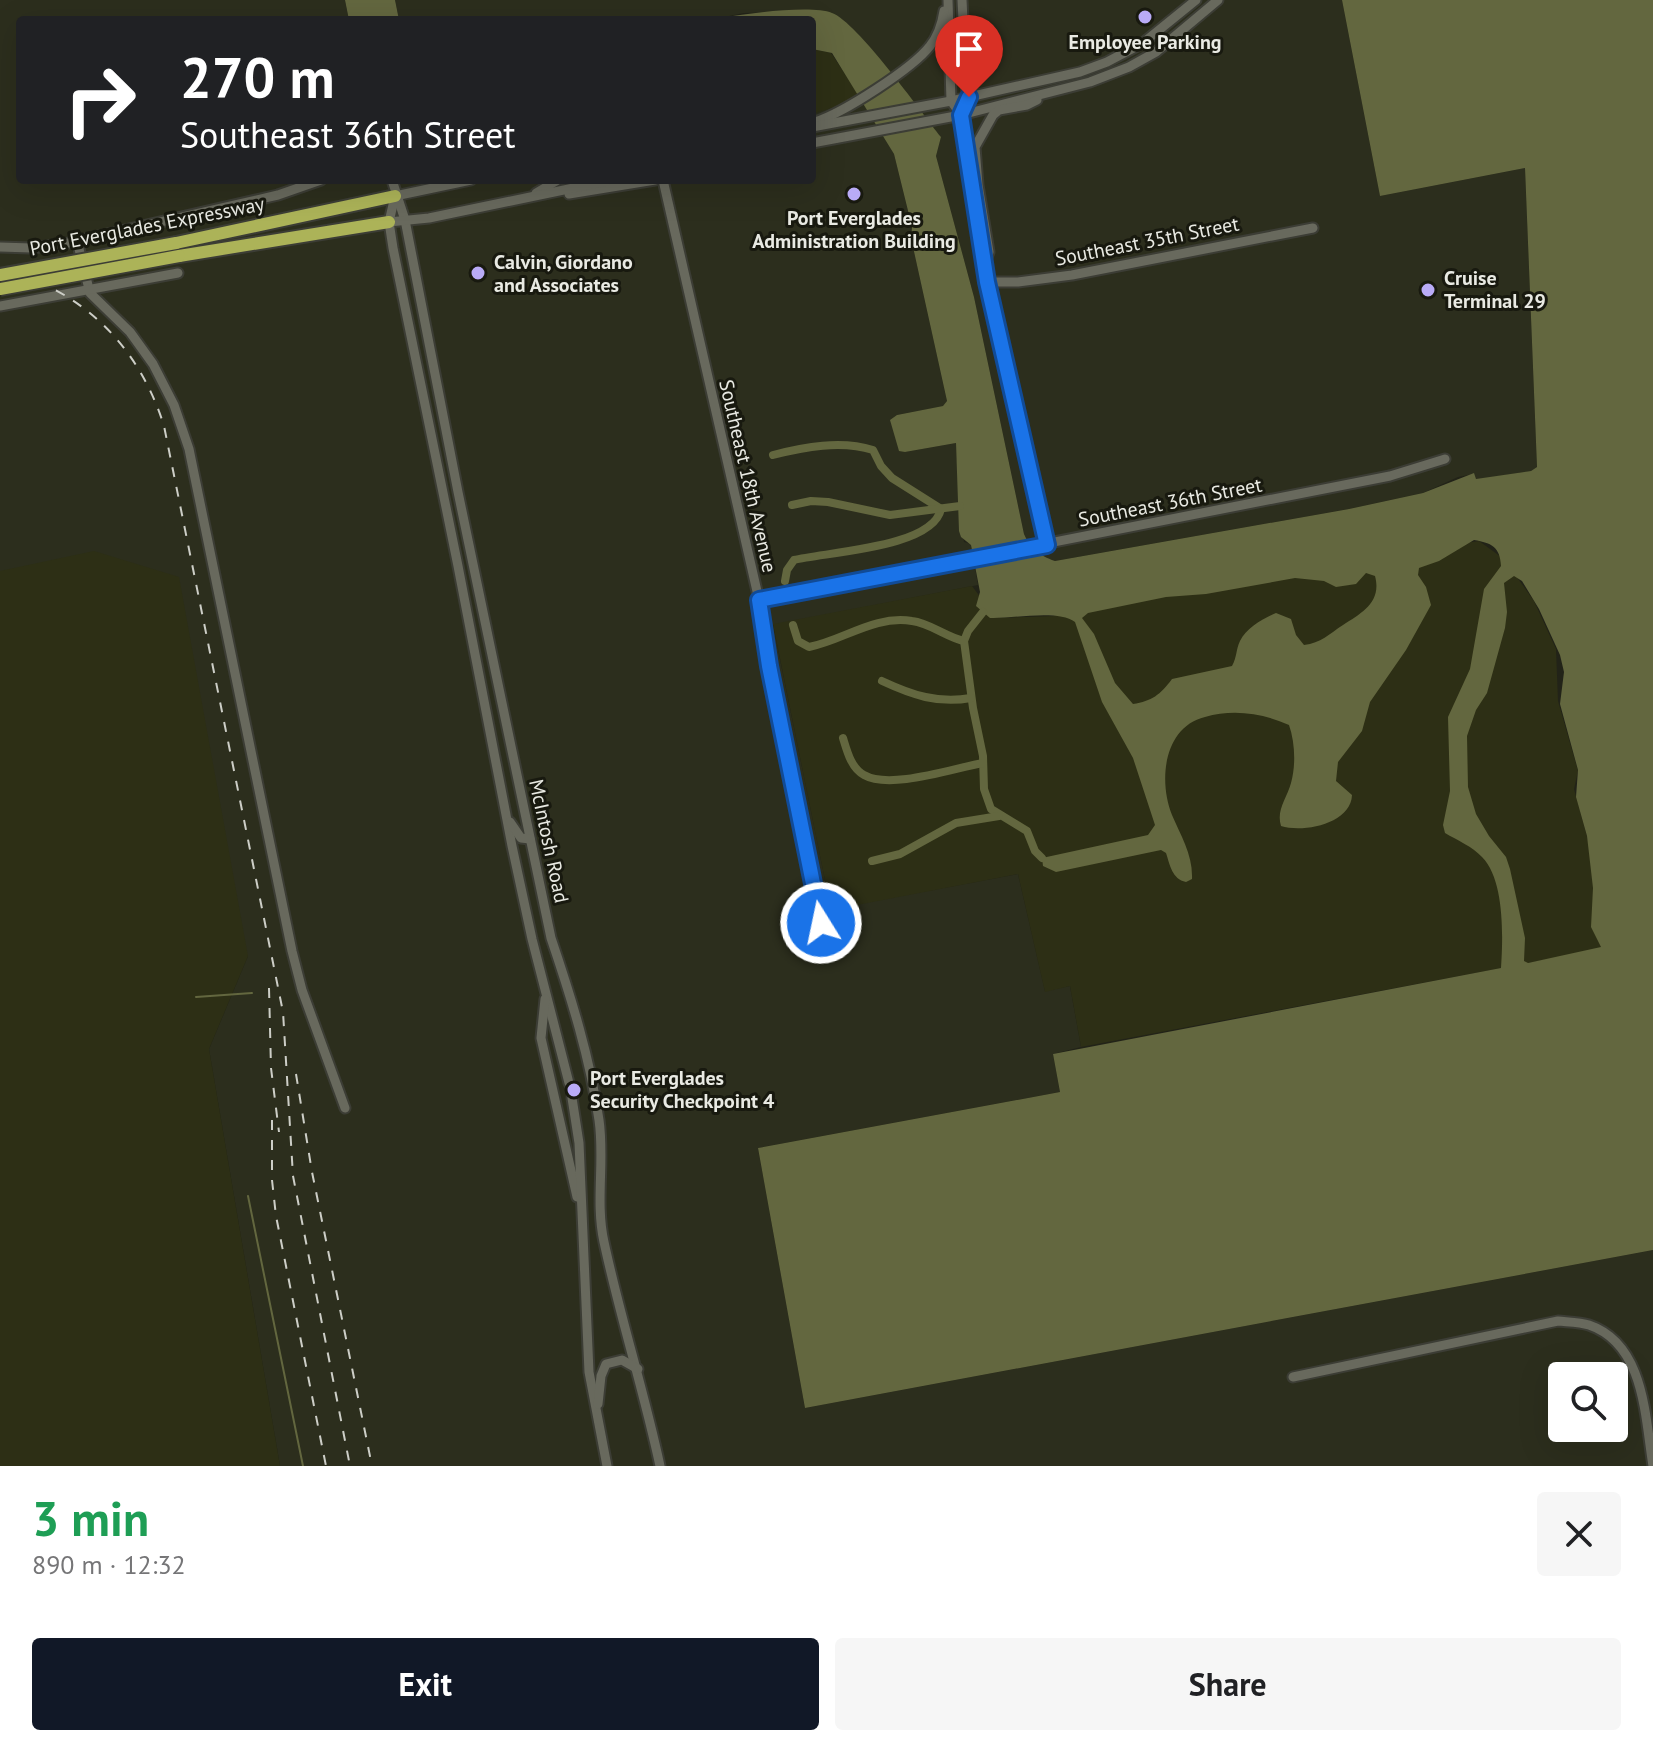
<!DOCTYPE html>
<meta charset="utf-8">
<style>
:root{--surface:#fff;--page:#f6f6f6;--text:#202124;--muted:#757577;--accent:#111827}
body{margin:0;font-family:"PT Sans",sans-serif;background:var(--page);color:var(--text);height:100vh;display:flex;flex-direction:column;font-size:30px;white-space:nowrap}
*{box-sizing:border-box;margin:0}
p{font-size:26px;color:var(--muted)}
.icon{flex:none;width:44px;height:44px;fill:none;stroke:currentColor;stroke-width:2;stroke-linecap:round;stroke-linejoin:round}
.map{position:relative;height:1466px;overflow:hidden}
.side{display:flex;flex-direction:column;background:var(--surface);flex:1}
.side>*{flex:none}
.guide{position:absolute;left:16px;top:16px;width:800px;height:168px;border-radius:8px;box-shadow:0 8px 32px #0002;background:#202124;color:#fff;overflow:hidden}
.tools{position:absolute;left:1548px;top:1362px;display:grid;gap:16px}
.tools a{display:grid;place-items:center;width:80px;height:80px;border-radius:8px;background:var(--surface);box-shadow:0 8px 32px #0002;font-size:40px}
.pin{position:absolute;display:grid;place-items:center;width:68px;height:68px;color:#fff;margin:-82px -34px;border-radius:50% 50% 50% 0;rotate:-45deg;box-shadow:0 0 8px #0007}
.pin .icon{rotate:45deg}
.me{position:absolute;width:88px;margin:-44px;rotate:350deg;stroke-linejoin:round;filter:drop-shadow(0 0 6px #0008)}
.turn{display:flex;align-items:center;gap:28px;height:168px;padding:0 32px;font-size:36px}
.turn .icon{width:104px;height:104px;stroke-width:2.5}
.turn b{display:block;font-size:56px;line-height:68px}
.round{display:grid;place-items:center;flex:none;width:84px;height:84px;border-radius:8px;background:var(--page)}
.overview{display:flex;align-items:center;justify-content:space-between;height:136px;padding:0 32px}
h1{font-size:48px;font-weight:800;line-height:60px;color:#1e9e55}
.button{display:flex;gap:16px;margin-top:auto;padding:16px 32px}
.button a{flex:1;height:92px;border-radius:8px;background:var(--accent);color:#fff;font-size:32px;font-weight:800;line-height:92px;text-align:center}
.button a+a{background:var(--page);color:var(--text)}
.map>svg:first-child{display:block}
.built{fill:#2c2e1d;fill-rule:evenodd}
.green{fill:#2d2f15}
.water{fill:#63673f;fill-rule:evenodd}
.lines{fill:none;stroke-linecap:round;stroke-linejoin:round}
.stream{stroke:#63673f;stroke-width:2}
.canal{stroke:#63673f;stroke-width:8}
.minor-casing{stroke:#3c3d35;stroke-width:13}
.highway-casing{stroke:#3c3d35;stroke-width:16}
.minor{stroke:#68695d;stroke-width:9}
.highway{stroke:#acb358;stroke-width:12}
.rail{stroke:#cdcec7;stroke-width:2;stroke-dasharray:10 10;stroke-linecap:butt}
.highway-bridge-casing{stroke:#3c3d35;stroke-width:16;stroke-linecap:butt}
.highway-bridge{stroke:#acb358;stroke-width:12}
.route-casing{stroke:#114b97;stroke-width:20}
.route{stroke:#1a73e8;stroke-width:14}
.poi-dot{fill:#b9abf7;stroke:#18190f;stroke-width:3}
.labels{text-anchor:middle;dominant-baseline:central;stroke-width:6;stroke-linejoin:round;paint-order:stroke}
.poi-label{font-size:20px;font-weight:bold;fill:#e9eae3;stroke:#18190f;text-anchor:start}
.street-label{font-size:20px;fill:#e9eae3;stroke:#18190f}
</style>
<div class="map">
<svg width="1653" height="1466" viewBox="0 0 1653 1466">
<rect width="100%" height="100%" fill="#222318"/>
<g class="built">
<path d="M0,0H345L349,20H20V180H812V49L831,53L887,140L894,154L912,227L911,238L947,401L944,406L897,415L905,452L956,443L960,517L964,542L971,544L978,585L773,625L831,909L1018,874L1045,991L1070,986L1081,1047L1053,1054L1060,1092L758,1148L805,1408L1653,1250V1466H280L209,1049L248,956L0,571ZM1562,1376H1614V1428H1562Z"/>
<path d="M395,0H1342L1380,196L1525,168L1537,467L1531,471L1475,480L1474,474L1458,477L1423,493L1349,509L1055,561L1038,555L1029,544L1024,534L974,297L936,156L941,137L819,11L744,13L710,20H399Z"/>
</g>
<g class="green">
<path d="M812,49L831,53L858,94L841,105L812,114Z"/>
<path d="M1479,541L1504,559L1534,601L1556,649L1558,701L1578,771L1574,789L1594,862L1603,949L1081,1047L1070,986L1045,992L1018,874L831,910L773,624L972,586L996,618L1054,616L1397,552Z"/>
<path d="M94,551L179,577L248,956L209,1049L280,1466H0V571Z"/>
</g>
<g class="water">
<path d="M345,0H395L399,20H349Z"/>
<path d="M1342,0H1653V1250L805,1408L758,1148L1060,1092L1053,1054L1501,968C1503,938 1505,880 1482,857C1473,847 1457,840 1445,833L1443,825L1450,791L1448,717L1470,669L1484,589L1501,566C1500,547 1492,543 1474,540L1439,561L1419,568L1418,575L1426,587L1431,605L1406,650L1370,702L1362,731L1338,762L1336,781L1352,795C1351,824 1303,833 1281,826C1276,810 1287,798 1291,783C1296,765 1295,742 1289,725C1262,713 1233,709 1205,717C1164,727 1158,780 1172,815C1181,836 1193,855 1192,879L1186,882C1172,879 1170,865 1166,853L1161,850L1056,872L1043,866L1042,858L1148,835L1155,825L1133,758L1102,702L1075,622C1058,609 1012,619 990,618L976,606L980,592L971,545L961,537L959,531L956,443L905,452L899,451L890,420L897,415L943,406L947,401L911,238L912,227L894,154L832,53L812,49V20H710C734,15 810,4 832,13C857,22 921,112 941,137L936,156L974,297L1024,534C1031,550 1039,555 1055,561L1349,509L1423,493L1474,473L1476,479L1531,471L1537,467L1525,168L1380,196ZM1366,573L1375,576C1382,602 1362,613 1343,625C1329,634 1321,643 1304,645L1296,635L1291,619L1276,613C1264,618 1246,628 1240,641C1236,649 1237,657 1232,666L1172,679C1160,695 1152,701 1133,704L1115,683L1094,634L1082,618L1088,613L1166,597L1206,594L1295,578L1324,581L1336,587L1356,584ZM1514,576L1522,581L1539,609L1560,655L1564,672L1560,704L1578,770L1576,797L1587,836L1593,888L1591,927L1601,947L1528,963L1524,961L1525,938L1510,869L1506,857L1489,836L1476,814L1468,787L1467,736L1476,710L1487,693L1505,628L1507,612L1504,583Z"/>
</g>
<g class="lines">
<g class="stream">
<path d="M196,997L252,993"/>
<path d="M248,1196L303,1466"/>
</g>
<g class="canal">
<path d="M773,455C804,447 841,440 873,450L881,466L892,478L941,509C933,548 826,552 794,560L787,570L785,581"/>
<path d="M792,505L811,501L828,502L890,515L960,506"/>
<path d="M983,612L968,631L964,641L973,708L983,756L984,789L991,809L1027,831L1035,851L1042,858"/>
<path d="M793,625L798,641L809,647C844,640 874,615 912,621C930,623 946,637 964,641"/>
<path d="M882,681C912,695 938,704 971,698"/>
<path d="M843,738C847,751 851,768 864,775C890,790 954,768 983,763"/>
<path d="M872,861L900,854L956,823L999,816"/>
</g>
<g class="minor-casing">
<g id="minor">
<path d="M948,0L951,101L961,115L987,282L1047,545"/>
<path d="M962,0L967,101"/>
<path d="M815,122C843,113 912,69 930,46C939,35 942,24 944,11"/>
<path d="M812,127L951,101L1080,72L1107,62L1143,43L1196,0"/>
<path d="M812,143L961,115L1090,82L1129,67L1156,52L1218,0"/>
<path d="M392,180L405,220L458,492L551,938C571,997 590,1058 599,1120C605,1161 595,1201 604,1242C620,1317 644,1391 660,1466"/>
<path d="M663,180L759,600L769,666L821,923"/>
<path d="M536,193L558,180"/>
<path d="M569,194L655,180"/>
<path d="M395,196L389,222L393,248L458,566L512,846L532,939L569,1083"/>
<path d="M395,196L471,180"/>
<path d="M389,222L429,218L607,181"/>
<path d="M77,241L90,293L130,332L153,364L174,405L189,449L292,951L302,990L345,1108"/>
<path d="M0,247L31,248L64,244L278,195L321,180"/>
<path d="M984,265L989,252L978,185L975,147L993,115L999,110L1027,105L1037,100"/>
<path d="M987,282H1018L1072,275L1313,228"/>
<path d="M0,306L178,273"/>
<path d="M759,600L1390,476L1445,459"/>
<path d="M510,822L521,838L530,839"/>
<path d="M545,999L541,1038L577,1197"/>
<path d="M572,1098L579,1143L589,1372L607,1466"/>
<path d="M1293,1377L1558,1321C1568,1322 1580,1322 1589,1325C1645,1344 1645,1418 1653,1466"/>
<path d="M598,1404L601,1376L606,1364L622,1360L638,1369"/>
</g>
</g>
<g class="highway-casing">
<g id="highway">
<path d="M176,243L395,196"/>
<path d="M179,256L389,222"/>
</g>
</g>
<use href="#minor" class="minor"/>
<use href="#highway" class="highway"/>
<g class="rail">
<path d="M0,269C82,289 139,346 164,426L283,1012L293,1176L350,1466"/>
<path d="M269,988L271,1068L279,1132"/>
<path d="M296,1074L312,1172L372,1466"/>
<path d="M272,1120V1180L276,1216L326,1466"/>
</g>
<g class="highway-bridge-casing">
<g id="highway-bridge">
<path d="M0,275L176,243"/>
<path d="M0,289L179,256"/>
</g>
</g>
<use href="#highway-bridge" class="highway-bridge"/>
</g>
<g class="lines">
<g class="route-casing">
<path id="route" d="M821,923L769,666L759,600L1047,545L987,282L961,115L969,97"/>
</g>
<use href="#route" class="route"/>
</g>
<g class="poi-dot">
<circle cx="1145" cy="17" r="8"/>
<circle cx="854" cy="194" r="8"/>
<circle cx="478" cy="273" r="8"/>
<circle cx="1428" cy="290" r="8"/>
<circle cx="574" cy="1090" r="8"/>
</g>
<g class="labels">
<g class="poi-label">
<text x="1145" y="42" text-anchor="middle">Employee Parking</text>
<text x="854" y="218" text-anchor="middle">Port Everglades<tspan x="854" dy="23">Administration Building</tspan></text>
<text x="494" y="262">Calvin, Giordano<tspan x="494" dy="23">and Associates</tspan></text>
<text x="1444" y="278">Cruise<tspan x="1444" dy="23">Terminal 29</tspan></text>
<text x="590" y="1078">Port Everglades<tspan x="590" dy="23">Security Checkpoint 4</tspan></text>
</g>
<g class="street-label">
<text transform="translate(147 226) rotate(-11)">Port Everglades Expressway</text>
<text transform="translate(1147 241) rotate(-11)">Southeast 35th Street</text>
<text transform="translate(748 476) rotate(77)">Southeast 18th Avenue</text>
<text transform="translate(1170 502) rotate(-11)">Southeast 36th Street</text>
<text transform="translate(549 841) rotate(78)">McIntosh Road</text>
</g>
</g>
</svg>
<div class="tools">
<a><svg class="icon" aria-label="search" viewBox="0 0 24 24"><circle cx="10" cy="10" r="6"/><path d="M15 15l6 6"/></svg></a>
</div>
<div class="pin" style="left:969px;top:97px;background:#d93025"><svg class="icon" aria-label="arrive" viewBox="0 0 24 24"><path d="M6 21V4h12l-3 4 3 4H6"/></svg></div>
<svg class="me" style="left:821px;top:923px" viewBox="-20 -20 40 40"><circle r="17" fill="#1a73e8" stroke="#fff" stroke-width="3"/><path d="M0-11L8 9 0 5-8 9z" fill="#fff"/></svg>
<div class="guide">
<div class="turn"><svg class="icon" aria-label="right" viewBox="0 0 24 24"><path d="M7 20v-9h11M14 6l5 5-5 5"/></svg><div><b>270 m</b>Southeast 36th Street</div></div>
</div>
</div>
<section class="side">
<div class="overview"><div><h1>3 min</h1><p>890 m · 12:32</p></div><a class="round"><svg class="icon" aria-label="close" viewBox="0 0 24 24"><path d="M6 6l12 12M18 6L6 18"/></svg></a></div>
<div class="button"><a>Exit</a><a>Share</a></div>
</section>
